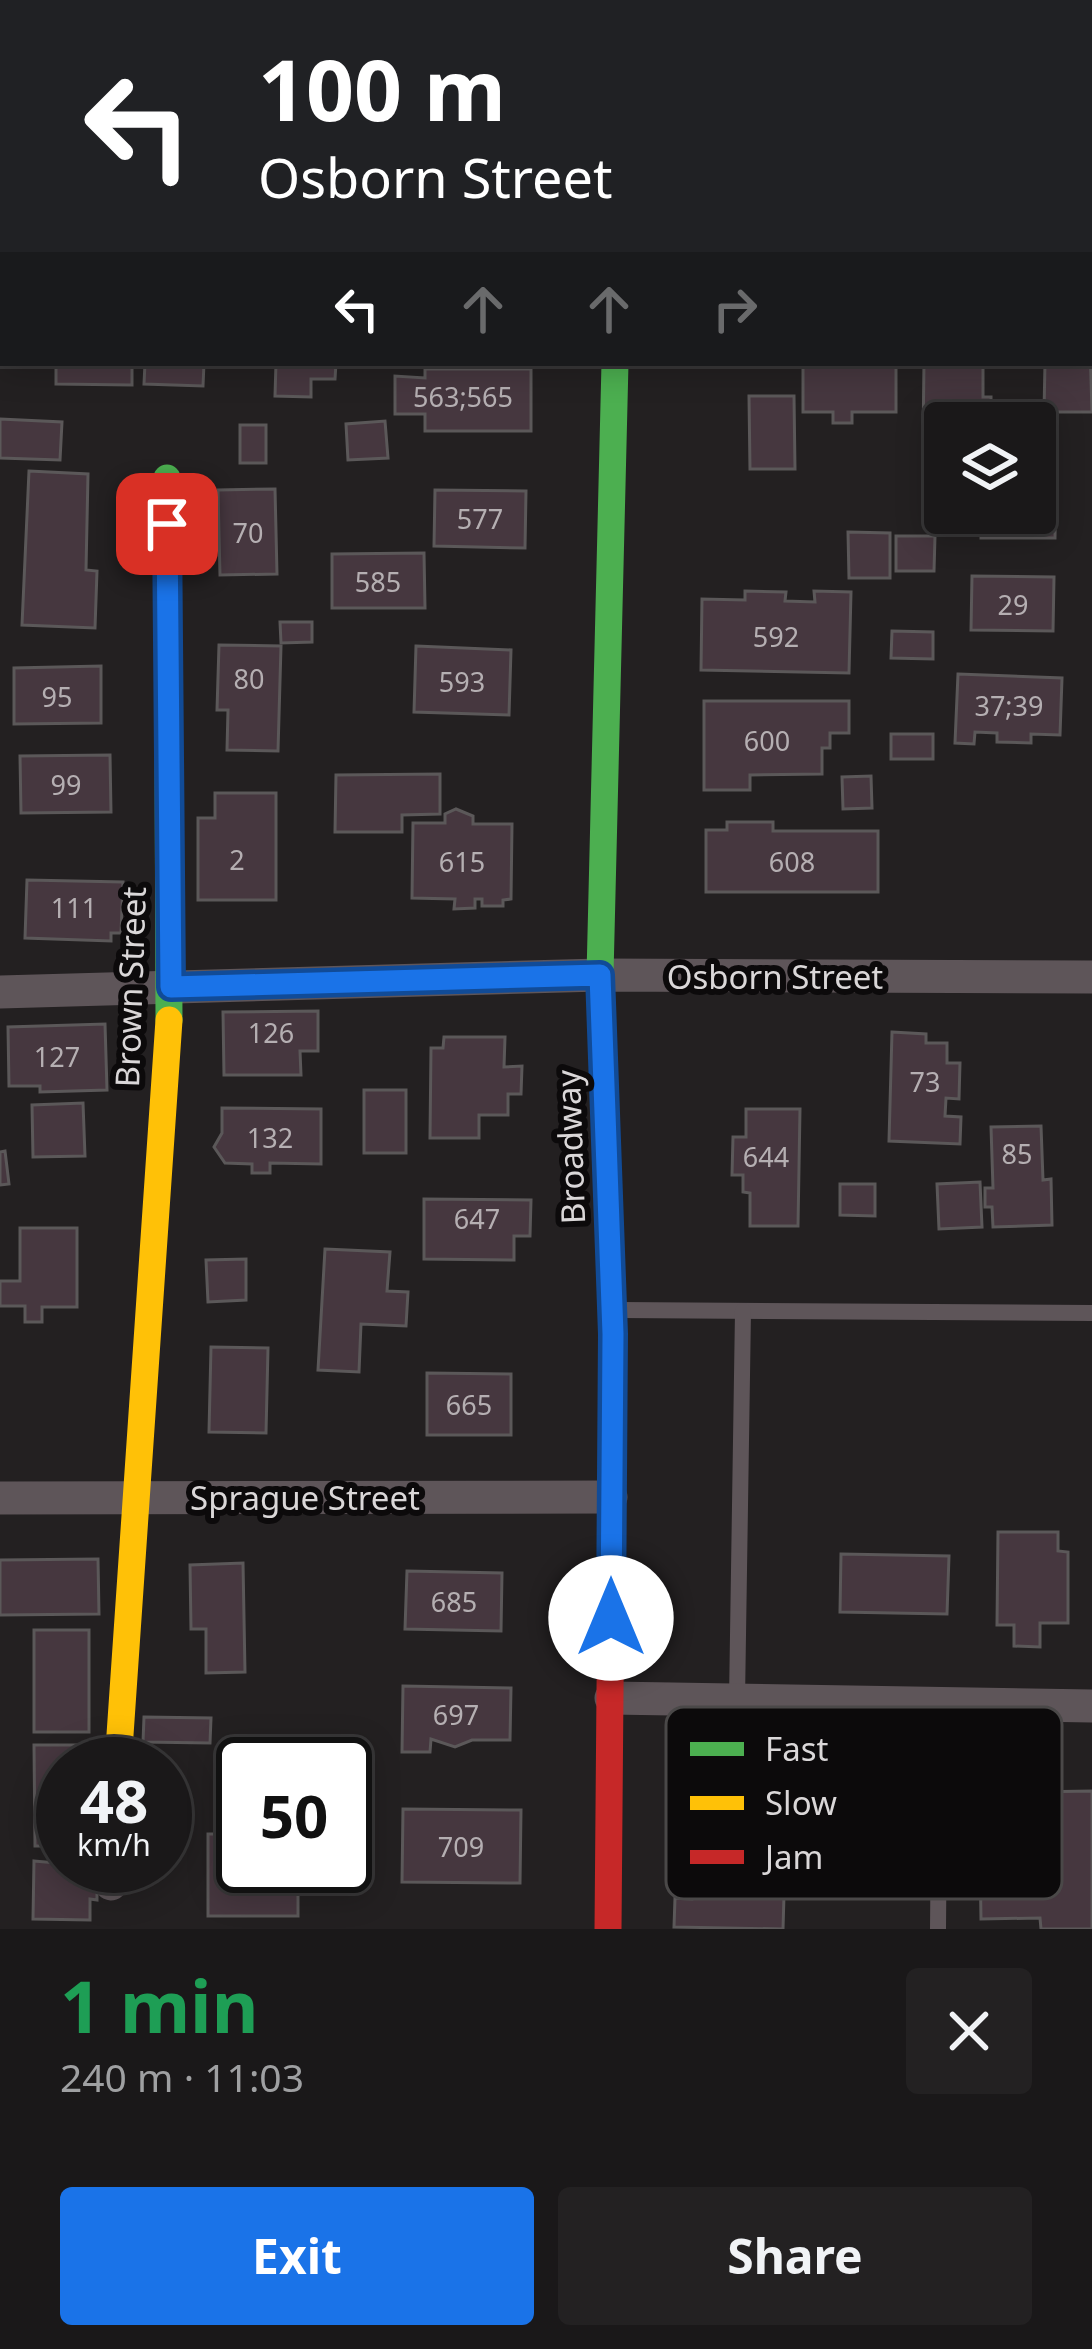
<!DOCTYPE html>
<meta charset="utf-8">
<style>
:root{--surface:#1a1819;--page:#232122;--text:#f1f3f6;--muted:#9fa0a2;--line:#383738;--accent:#1a73e8}
body{margin:0;font-family:"Noto Sans",sans-serif;background:var(--page);color:var(--text);height:100vh;display:flex;flex-direction:column;font-size:45px;white-space:nowrap}
*{box-sizing:border-box;margin:0}
p{font-size:39px;color:var(--muted)}
.icon{flex:none;width:66px;height:66px;fill:none;stroke:currentColor;stroke-width:2;stroke-linecap:round;stroke-linejoin:round}
.map{position:relative;height:1929px;overflow:hidden}
.drawer{display:flex;flex-direction:column;background:var(--surface);flex:1}
.drawer>*{flex:none}
.guide{position:absolute;left:0px;top:0px;width:1092px;height:366px;box-shadow:0 6px 30px #0003,0 0 0 3px var(--line);background:#202124;color:#fff;overflow:hidden}
.fabs{position:absolute;left:924px;top:402px;display:grid;gap:24px}
.fabs a{display:grid;place-items:center;width:132px;height:132px;border-radius:12px;background:var(--surface);box-shadow:0 6px 30px #0003,0 0 0 3px var(--line);font-size:60px}
.speed{position:absolute;left:36px;top:1737px;display:flex;gap:24px;font-size:60px;font-weight:700;text-align:center}
.speed>*{display:grid;place-content:center;width:156px;height:156px;border-radius:50%;background:var(--surface);box-shadow:0 6px 30px #0003,0 0 0 3px var(--line);line-height:1}
.speed small{font-size:30px;font-weight:400}
.speed .limit{border:6px solid #111;border-radius:18px;background:#fff;color:#111}
.pin{position:absolute;display:grid;place-items:center;width:102px;height:102px;color:#fff;margin:-51px;border-radius:24px;box-shadow:0 6px 18px #0006}
.me{position:absolute;width:132px;margin:-66px;rotate:0deg;stroke-linejoin:round;filter:drop-shadow(0 0 9px #0008)}
.turn{display:flex;align-items:center;gap:42px;height:252px;padding:0 60px;font-size:54px}
.turn .icon{width:156px;height:156px;stroke-width:2.5}
.turn b{display:block;font-size:84px;line-height:102px}
.lanes{display:flex;align-items:center;height:114px;padding:0 60px;background:#0003;justify-content:center;gap:60px;direction:ltr}
.lanes .off{opacity:.35}
.round{display:grid;place-items:center;flex:none;width:126px;height:126px;border-radius:12px;background:var(--page)}
.head{display:flex;align-items:center;justify-content:space-between;height:204px;padding:0 60px}
h1{font-size:72px;font-weight:700;line-height:90px;color:#1e9e55}
.action{display:flex;gap:24px;margin-top:auto;padding:24px 60px}
.action a{flex:1;height:138px;border-radius:12px;background:var(--accent);color:#fff;font-size:48px;font-weight:700;line-height:138px;text-align:center}
.action a+a{background:var(--page);color:var(--text)}
.map>svg:first-child{display:block}
.building{fill:#46373f;stroke:#5b5859;stroke-width:3}
.lines{fill:none;stroke-linecap:round;stroke-linejoin:round}
.lane{stroke:#5e5559;stroke-width:16}
.street{stroke:#5e5559;stroke-width:33}
.fast{stroke:#4caf50;stroke-width:27}
.slow{stroke:#ffc107;stroke-width:27}
.jam{stroke:#c62828;stroke-width:27}
.route-casing{stroke:#114b97;stroke-width:30}
.route{stroke:#1a73e8;stroke-width:21}
.labels{text-anchor:middle;dominant-baseline:central;stroke-width:12;stroke-linejoin:round;paint-order:stroke}
.number-label{font-size:27px;fill:#b5afb2}
.street-label{font-size:33px;fill:#dad7d8;stroke:#0c0a0b}
.key{fill:#0c0a0b;stroke:#4a4848;stroke-width:3}
.key-label{font-size:33px;fill:#dad7d8}
</style>
<div class="map">
<svg width="1092" height="1929" viewBox="0 0 1092 1929">
<rect width="100%" height="100%" fill="#232021"/>
<g class="building">
<path d="M0,0H24L3,3V40Z"/>
<rect x="870" y="0" width="60" height="3"/>
<rect x="995" y="0" width="51" height="3"/>
<rect x="1089" y="86" width="3" height="114"/>
<path d="M1089,313L1092,412H1044L1045,363H1089Z"/>
<path d="M56,363H132V385L56,384Z"/>
<path d="M145,363H204L203,386L144,384Z"/>
<path d="M276,363H336L335,379H311V397L275,396Z"/>
<path d="M803,363H896V412H852V423H833V412H803Z"/>
<path d="M924,363H983V397H991V423H945V441H923Z"/>
<path d="M425,369H531V431H425V414H395V376L425,378Z"/>
<path d="M749,396H794L795,469H750Z"/>
<path d="M0,419L62,422L60,460L0,458Z"/>
<path d="M385,421L388,458L348,460L346,424Z"/>
<rect x="240" y="425" width="26" height="38"/>
<path d="M29,471L88,474L86,570L97,571L95,628L22,625Z"/>
<path d="M1035,477L1056,478L1055,538H981V513H1035Z"/>
<path d="M275,489L277,574L220,575L218,490Z"/>
<path d="M435,490L526,491L525,548L434,546Z"/>
<path d="M848,532L890,533V578H849Z"/>
<path d="M896,536H935L934,571H896Z"/>
<path d="M424,553L425,608H332V554Z"/>
<path d="M972,576L1054,577L1053,631L971,630Z"/>
<path d="M745,591L786,592L785,601L815,602L814,591L851,592L849,673L701,670L702,599L745,600Z"/>
<path d="M280,622H312V642L281,643Z"/>
<path d="M892,631L933,632V659L891,658Z"/>
<path d="M219,645L281,646L278,751L227,750L228,710H217Z"/>
<path d="M416,646L511,650L509,715L414,712Z"/>
<path d="M101,666V723L14,724V668Z"/>
<path d="M958,674L1062,678L1060,735L1031,734V743L997,742V733L975,732L974,744L955,743Z"/>
<path d="M704,701H849V733H830V748H822V774L750,775V790H704Z"/>
<rect x="891" y="734" width="42" height="25"/>
<path d="M110,755L111,812L21,813L20,756Z"/>
<path d="M440,774V814L402,815V832H335L336,775Z"/>
<path d="M871,776L872,808L843,809L842,777Z"/>
<path d="M215,793H276V900H198V818H215Z"/>
<path d="M456,809L473,816V824H512L511,899L503,900V906H482V899H475V908L454,909L455,899L412,898L413,823H445V814Z"/>
<path d="M727,822H773V831H878V892H706V830H727Z"/>
<path d="M27,880L123,882L121,933H111V941L25,938Z"/>
<path d="M318,1011V1051H300L301,1075H224L223,1012Z"/>
<path d="M105,1024L107,1090L40,1092V1086H9L8,1027Z"/>
<path d="M892,1032L926,1034V1043H947V1063H960L959,1099L946,1098L945,1116L961,1117L960,1144L889,1141Z"/>
<path d="M444,1037H505L504,1067L522,1066L521,1094H508V1115H479V1138H430L431,1048H443Z"/>
<rect x="364" y="1090" width="42" height="63"/>
<path d="M83,1103L85,1156L33,1157L32,1105Z"/>
<path d="M222,1108L321,1109V1164L270,1163V1173H252V1164L225,1163L214,1147L222,1133Z"/>
<path d="M746,1109H800L798,1226H750V1193L743,1192V1175H732L733,1137H746Z"/>
<path d="M1041,1126L1043,1180L1051,1179L1052,1225L993,1227L992,1207H985V1188H993L991,1127Z"/>
<path d="M5,1151L9,1184L0,1185V1152Z"/>
<path d="M980,1182L982,1227L939,1229L937,1184Z"/>
<path d="M840,1184H875V1216L840,1215Z"/>
<path d="M424,1199L531,1200L530,1236H514V1260L424,1259Z"/>
<path d="M20,1228H77V1307H42V1322H25V1306H0V1281H20Z"/>
<path d="M325,1249L390,1252L387,1291L408,1292L406,1326L361,1324L359,1372L318,1370Z"/>
<path d="M246,1259V1300L208,1302L206,1260Z"/>
<path d="M211,1347L268,1348L266,1433L209,1432Z"/>
<path d="M427,1373L511,1374V1435H427Z"/>
<path d="M998,1532H1058V1551L1068,1552V1623H1040V1647L1014,1646V1625H997Z"/>
<path d="M841,1554L949,1556L947,1614L840,1612Z"/>
<path d="M98,1559L99,1614L0,1615V1560Z"/>
<path d="M243,1563L245,1672L206,1673V1629H191L190,1565Z"/>
<path d="M407,1571L502,1573L501,1631L405,1629Z"/>
<rect x="34" y="1630" width="55" height="102"/>
<path d="M403,1686L511,1688L510,1740H472L455,1747L431,1739L430,1752H402Z"/>
<path d="M144,1717L211,1718L210,1743L143,1742Z"/>
<path d="M34,1745H90V1764H63V1846H35Z"/>
<path d="M1092,1791V1929H1041L1040,1918L981,1919L979,1793Z"/>
<path d="M403,1809L521,1810L520,1883L402,1882Z"/>
<path d="M216,1812H243V1866H298V1916H208V1834H216Z"/>
<path d="M34,1861L91,1866L90,1881H97V1900L90,1899V1920L33,1919Z"/>
<path d="M693,1893L784,1895L783,1929L674,1927L675,1898L692,1899Z"/>
</g>
<g class="lines">
<g class="lane">
<path d="M619,1310L1092,1313"/>
<path d="M737,1700L743,1311"/>
<path d="M938,1929L940,1703"/>
</g>
<g class="street">
<path d="M0,240H3"/>
<path d="M1089,253H1092"/>
<path d="M0,992L600,975L1092,977"/>
<path d="M0,1498L611,1497"/>
<path d="M611,1698L1092,1706"/>
<path d="M111,1884L112,1866"/>
</g>
<g class="fast">
<path d="M167,478L169,1020"/>
<path d="M606,1133L600,975L615,363"/>
</g>
<g class="slow">
<path d="M620,0V3"/>
<path d="M118,1764L169,1020"/>
</g>
<path class="jam" d="M606,1133L613,1334L608,1929"/>
</g>
<g class="lines">
<g class="route-casing">
<path id="route" d="M167,524L171,987L600,975L613,1334L611,1618"/>
</g>
<use href="#route" class="route"/>
</g>
<g class="labels">
<g class="number-label">
<text x="463" y="396">563;565</text>
<text x="480" y="518">577</text>
<text x="248" y="532">70</text>
<text x="378" y="581">585</text>
<text x="1013" y="604">29</text>
<text x="776" y="636">592</text>
<text x="249" y="678">80</text>
<text x="462" y="681">593</text>
<text x="57" y="696">95</text>
<text x="1009" y="705">37;39</text>
<text x="767" y="740">600</text>
<text x="66" y="784">99</text>
<text x="237" y="859">2</text>
<text x="462" y="861">615</text>
<text x="792" y="861">608</text>
<text x="74" y="907">111</text>
<text x="271" y="1032">126</text>
<text x="57" y="1056">127</text>
<text x="925" y="1081">73</text>
<text x="270" y="1137">132</text>
<text x="1017" y="1153">85</text>
<text x="766" y="1156">644</text>
<text x="477" y="1218">647</text>
<text x="469" y="1404">665</text>
<text x="454" y="1601">685</text>
<text x="456" y="1714">697</text>
<text x="461" y="1846">709</text>
</g>
<g class="street-label">
<text x="775" y="976">Osborn Street</text>
<text transform="translate(130 987) rotate(-88)">Brown Street</text>
<text transform="translate(570 1147) rotate(-92)">Broadway</text>
<text x="305" y="1497">Sprague Street</text>
</g>
</g>
<rect x="666" y="1707" width="396" height="192" rx="18" class="key"/>
<rect x="690" y="1742" width="54" height="14" fill="#4caf50"/>
<rect x="690" y="1796" width="54" height="14" fill="#ffc107"/>
<rect x="690" y="1850" width="54" height="14" fill="#c62828"/>
<g class="key-label">
<text x="765" y="1761">Fast</text>
<text x="765" y="1815">Slow</text>
<text x="765" y="1869">Jam</text>
</g>
</svg>
<div class="fabs">
<a><svg class="icon" aria-label="layers" viewBox="0 0 24 24"><path d="M12 4l9 5-9 5-9-5zM3 14l9 5 9-5"/></svg></a>
</div>
<div class="speed"><div>48<small>km/h</small></div><div class="limit">50</div></div>
<div class="pin" style="left:167px;top:524px;background:#d93025"><svg class="icon" aria-label="arrive" viewBox="0 0 24 24"><path d="M6 21V4h12l-3 4 3 4H6"/></svg></div>
<svg class="me" style="left:611px;top:1618px" viewBox="-20 -20 40 40"><circle r="19" fill="#fff"/><path d="M0-13L10 11 0 6-10 11z" fill="#1a73e8"/></svg>
<div class="guide">
<div class="turn"><svg class="icon" aria-label="left" viewBox="0 0 24 24"><path d="M17 20v-9H6M10 6l-5 5 5 5"/></svg><div><b>100 m</b>Osborn Street</div></div>
<div class="lanes"><svg class="icon" aria-label="left" viewBox="0 0 24 24"><path d="M17 20v-9H6M10 6l-5 5 5 5"/></svg><svg class="icon off" aria-label="ahead" viewBox="0 0 24 24"><path d="M12 20V5M6 11l6-6 6 6"/></svg><svg class="icon off" aria-label="ahead" viewBox="0 0 24 24"><path d="M12 20V5M6 11l6-6 6 6"/></svg><svg class="icon off" aria-label="right" viewBox="0 0 24 24"><path d="M7 20v-9h11M14 6l5 5-5 5"/></svg></div>
</div>
</div>
<section class="drawer">
<div class="head"><div><h1>1 min</h1><p>240 m · 11:03</p></div><a class="round"><svg class="icon" aria-label="close" viewBox="0 0 24 24"><path d="M6 6l12 12M18 6L6 18"/></svg></a></div>
<div class="action"><a>Exit</a><a>Share</a></div>
</section>
